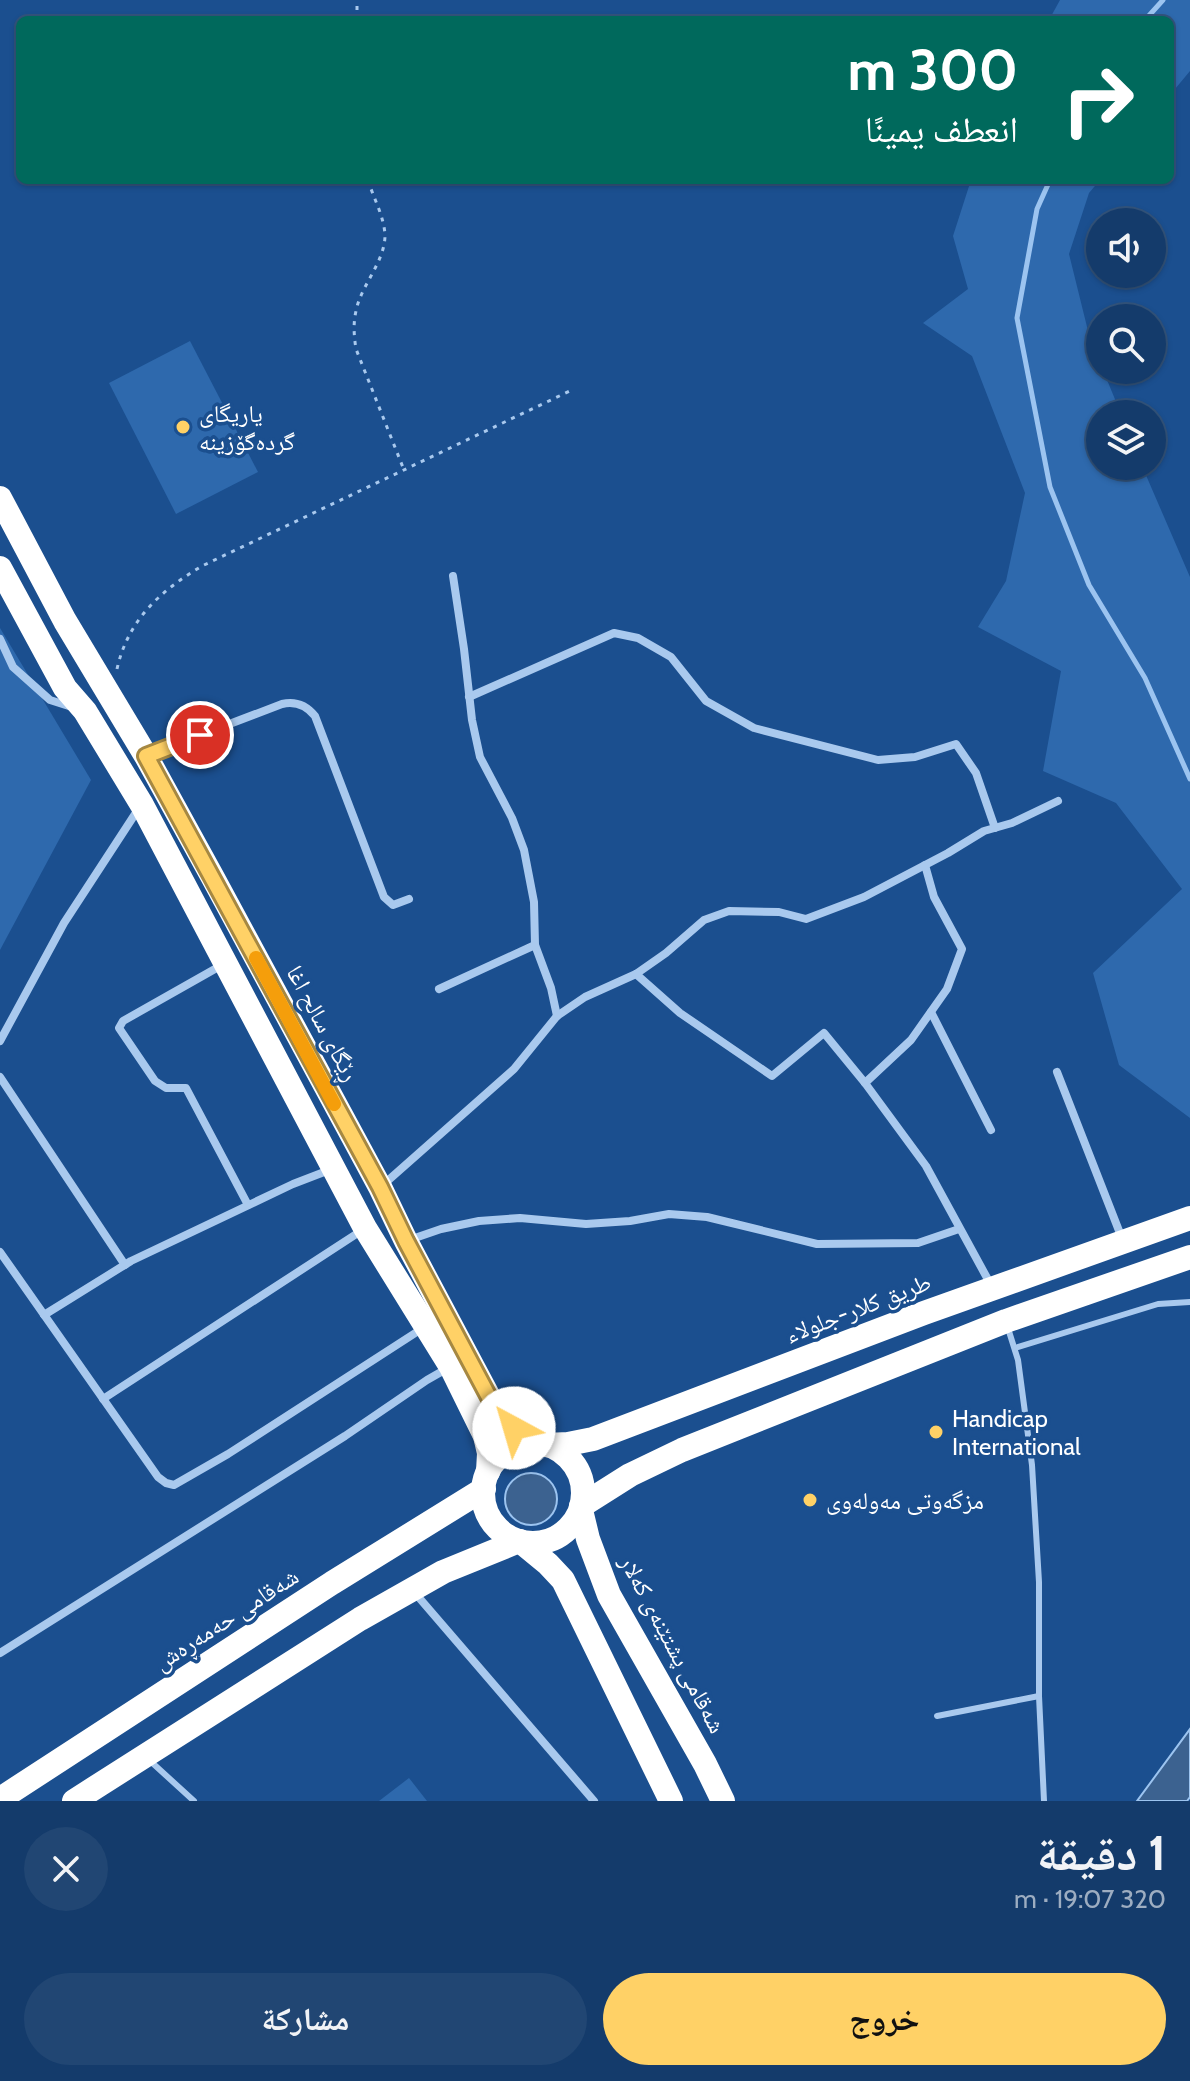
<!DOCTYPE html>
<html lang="ar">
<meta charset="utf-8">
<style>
:root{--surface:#143b6b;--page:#214673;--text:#f1f3f6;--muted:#9dadc1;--line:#33557e;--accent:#ffd166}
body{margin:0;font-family:Cabin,"Noto Naskh Arabic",sans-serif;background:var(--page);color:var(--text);direction:rtl;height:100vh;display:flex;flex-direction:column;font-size:30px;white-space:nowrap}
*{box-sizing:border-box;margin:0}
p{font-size:26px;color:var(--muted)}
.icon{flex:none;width:44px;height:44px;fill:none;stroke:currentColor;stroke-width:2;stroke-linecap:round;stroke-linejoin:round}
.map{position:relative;height:1801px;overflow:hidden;direction:ltr}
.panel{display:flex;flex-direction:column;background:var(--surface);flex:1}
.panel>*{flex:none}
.top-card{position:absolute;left:16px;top:16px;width:1158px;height:168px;border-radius:12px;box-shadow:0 2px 6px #0004,0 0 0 2px var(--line);direction:rtl;background:#00695c;color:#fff;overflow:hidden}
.fabs{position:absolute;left:1086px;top:208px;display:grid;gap:16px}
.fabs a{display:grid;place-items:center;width:80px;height:80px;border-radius:50%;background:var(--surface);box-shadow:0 2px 6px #0004,0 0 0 2px var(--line);font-size:40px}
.pin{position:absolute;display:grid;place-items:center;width:68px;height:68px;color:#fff;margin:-34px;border:4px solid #fff;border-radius:50%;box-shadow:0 2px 8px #0007}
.me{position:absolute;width:88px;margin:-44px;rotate:321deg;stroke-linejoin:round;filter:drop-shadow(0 0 6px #0008)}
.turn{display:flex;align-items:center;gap:28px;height:168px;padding:0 24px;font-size:36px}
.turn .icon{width:104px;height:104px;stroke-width:2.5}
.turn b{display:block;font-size:56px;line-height:68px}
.round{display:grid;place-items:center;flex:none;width:84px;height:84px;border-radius:42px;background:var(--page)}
.head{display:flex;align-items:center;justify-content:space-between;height:136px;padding:0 24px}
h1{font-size:48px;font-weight:700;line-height:60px}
.button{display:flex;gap:16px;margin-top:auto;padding:16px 24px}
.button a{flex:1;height:92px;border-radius:48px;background:var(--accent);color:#111;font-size:32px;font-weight:700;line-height:92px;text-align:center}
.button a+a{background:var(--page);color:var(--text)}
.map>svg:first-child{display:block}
.green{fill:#2e69ad}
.water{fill:#3c6290;stroke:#9cc4f0;stroke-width:2}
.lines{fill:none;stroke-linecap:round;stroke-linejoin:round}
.stream{stroke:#9cc4f0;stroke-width:5}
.path{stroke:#a9c9ee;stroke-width:3;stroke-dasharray:4 6;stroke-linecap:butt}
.lane{stroke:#a9c9ee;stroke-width:6}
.street{stroke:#a9c9ee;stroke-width:8}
.highway{stroke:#fff;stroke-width:24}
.route-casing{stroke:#a68842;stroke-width:20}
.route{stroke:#ffd166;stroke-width:14}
.slow{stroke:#f59e0b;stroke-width:14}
.poi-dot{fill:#ffd166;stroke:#1b4f8f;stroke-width:3}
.labels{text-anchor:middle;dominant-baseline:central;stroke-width:7;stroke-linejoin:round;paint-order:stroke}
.poi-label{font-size:24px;fill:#fff;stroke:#1b4f8f;text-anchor:start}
.street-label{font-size:24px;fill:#fff;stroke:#1b4f8f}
</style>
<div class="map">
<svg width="1190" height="1801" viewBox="0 0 1190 1801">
<rect width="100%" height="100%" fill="#1b4f8f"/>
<g class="green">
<path d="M1060,0H1190V71L1170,95V20H1049Z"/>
<path d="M971,180H1100L1089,193L1069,254L1091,343L1100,364V370H1103L1121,414H1100V466H1142L1190,577V1118L1119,1065L1093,973L1182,889L1116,803L1043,771L1061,671L978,627L1006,581L1025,493L972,356L923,323L968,289L953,236Z"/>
<path d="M190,341L258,472L176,514L109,383Z"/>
<path d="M0,628L91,780L0,950Z"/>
<path d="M409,1778L427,1801H379Z"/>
</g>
<g class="water">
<circle cx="531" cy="1499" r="26"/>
<path d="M1190,1729V1797L1187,1801H1137Z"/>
</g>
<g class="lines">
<g class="stream">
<path d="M1145,20L1163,0"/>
<path d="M1050,180L1037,209L1017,318L1050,487L1089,585L1145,678L1190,779"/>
</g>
<g class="path">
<path d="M357,20V0"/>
<path d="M368,180C373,197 384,216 385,235C385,262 361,285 356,311C353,324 354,336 356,349L404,470"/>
<path d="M117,669C128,620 160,591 202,566L574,389"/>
</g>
<g class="lane">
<path d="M1007,1325L1018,1360L1032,1465L1039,1582V1696L1044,1801"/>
<path d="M1015,1348L1158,1304L1190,1302"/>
<path d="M937,1716L1039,1696"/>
<path d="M148,1759L194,1801"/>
</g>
<g class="street">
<path d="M453,576L464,649L472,720L480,757L512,818L524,850L534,902L535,945L551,988L557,1016"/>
<path d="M0,639L13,667L50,700L72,707"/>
<path d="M469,697L614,633L638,638L671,657L706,701L754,728L878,760L915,757L956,744L976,773L995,828"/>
<path d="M148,755L282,704C295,701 306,705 315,716L384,897L393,905L409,899"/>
<path d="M222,965L123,1021L119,1028L155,1081L166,1088H186L248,1205"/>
<path d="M636,974L680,1013L772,1076L824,1033L865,1083L926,1166L992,1287"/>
<path d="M439,989L535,945"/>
<path d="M931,1012L991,1130"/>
<path d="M0,1041L64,923L139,808"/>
<path d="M1057,1072L1123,1241"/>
<path d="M0,1077L125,1265"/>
<path d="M865,1083L911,1040L947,989L962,949L934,897L925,865"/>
<path d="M384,1184L514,1069L557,1016L585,997L636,974L666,953L704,920L729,911L779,912L806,919L864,897L948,853L984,831L1012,823L1058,801"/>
<path d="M409,1240L441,1229L479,1221L520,1218L586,1224L630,1221L669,1214L707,1217L817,1244L918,1243L959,1229"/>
<path d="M0,1252L158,1477L166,1483L174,1485L228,1454L423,1328"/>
<path d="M44,1315L131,1261L293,1184L332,1169"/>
<path d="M103,1399L364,1229"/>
<path d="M415,1593L594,1801"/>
<path d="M0,1653L345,1436L427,1380L448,1368"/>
</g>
<g class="highway">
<path d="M0,498L65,621L146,756L212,876L380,1187L406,1241L491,1401L514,1428L525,1437L537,1443"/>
<path d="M0,568L65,688L85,711L142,805L365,1228L451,1367L485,1436L489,1453L488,1472"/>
<circle cx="533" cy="1493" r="50"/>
<path d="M546,1445L568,1444L593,1439L924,1313L1190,1218"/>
<path d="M581,1506L630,1475L682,1450L1006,1321L1190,1257"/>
<path d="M581,1510L588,1539L609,1595L705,1764L723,1801"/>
<path d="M520,1541L548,1564L563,1580L671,1801"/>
<path d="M0,1799L332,1583L484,1489"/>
<path d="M74,1801L360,1619L443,1572L519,1541"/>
</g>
</g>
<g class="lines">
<g class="route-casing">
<path id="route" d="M200,735L146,756L380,1187L406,1241L491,1401L514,1428"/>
</g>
<use href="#route" class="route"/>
<path class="slow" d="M256,958L334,1104"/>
</g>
<g class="poi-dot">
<circle cx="183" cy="427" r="8"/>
<circle cx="936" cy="1432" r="8"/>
<circle cx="810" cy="1500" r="8"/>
</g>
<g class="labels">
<g class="poi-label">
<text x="199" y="413">یاریگای<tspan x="199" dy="28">گردەگۆزینە</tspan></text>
<text x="952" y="1418">Handicap<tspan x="952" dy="28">International</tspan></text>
<text x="826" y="1500">مزگەوتی مەولەوی</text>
</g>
<g class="street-label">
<text transform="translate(323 1023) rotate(62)">ڕێگای سالح اغا</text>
<text transform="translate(858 1308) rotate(-21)">طريق كلار-جلولاء</text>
<text transform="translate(226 1619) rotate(-33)">شەقامی حەمەڕەش</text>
<text transform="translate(673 1644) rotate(62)">شەقامی پشتێنەی کەلار</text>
</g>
</g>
</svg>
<div class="fabs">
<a><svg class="icon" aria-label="sound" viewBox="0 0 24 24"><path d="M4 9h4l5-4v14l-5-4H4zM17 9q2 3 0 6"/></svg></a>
<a><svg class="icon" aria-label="search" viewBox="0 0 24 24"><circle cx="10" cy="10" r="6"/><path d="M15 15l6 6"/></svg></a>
<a><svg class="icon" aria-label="layers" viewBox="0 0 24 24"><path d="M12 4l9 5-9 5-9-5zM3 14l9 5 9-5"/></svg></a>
</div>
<div class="pin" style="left:200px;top:735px;background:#d93025"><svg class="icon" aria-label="arrive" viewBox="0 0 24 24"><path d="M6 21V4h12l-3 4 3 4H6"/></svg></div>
<svg class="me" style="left:514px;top:1428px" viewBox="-20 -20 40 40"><circle r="19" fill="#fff"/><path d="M0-13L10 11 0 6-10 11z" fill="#ffd166"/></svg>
<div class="top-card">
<div class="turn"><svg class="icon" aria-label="right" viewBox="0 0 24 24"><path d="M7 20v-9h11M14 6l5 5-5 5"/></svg><div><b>300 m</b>انعطف يمينًا</div></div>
</div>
</div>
<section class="panel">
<div class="head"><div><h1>1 دقيقة</h1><p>320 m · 19:07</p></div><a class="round"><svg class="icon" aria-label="close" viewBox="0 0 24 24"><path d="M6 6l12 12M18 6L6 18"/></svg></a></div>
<div class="button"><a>خروج</a><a>مشاركة</a></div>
</section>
